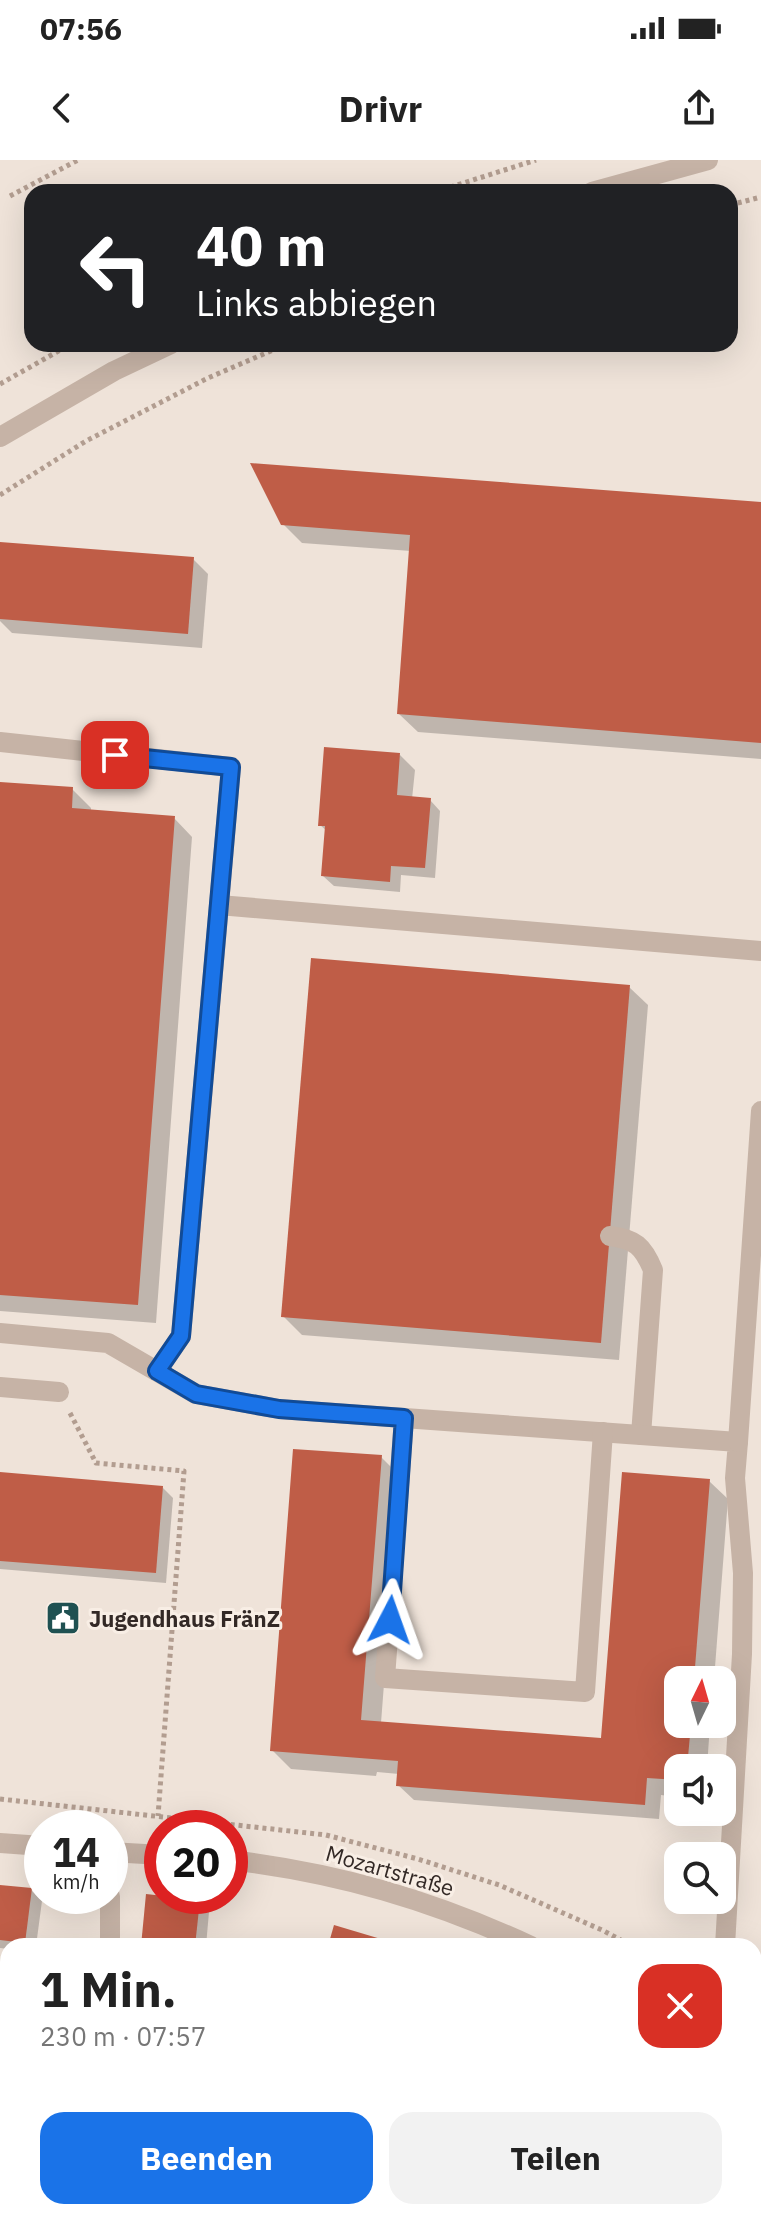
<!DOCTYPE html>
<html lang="de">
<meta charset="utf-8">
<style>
:root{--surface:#fff;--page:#f2f2f2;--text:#222;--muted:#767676;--accent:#1a73e8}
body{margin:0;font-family:"IBM Plex Sans",sans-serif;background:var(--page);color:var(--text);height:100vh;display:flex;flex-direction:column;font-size:30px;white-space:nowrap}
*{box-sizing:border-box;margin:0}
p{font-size:26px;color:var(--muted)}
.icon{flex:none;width:44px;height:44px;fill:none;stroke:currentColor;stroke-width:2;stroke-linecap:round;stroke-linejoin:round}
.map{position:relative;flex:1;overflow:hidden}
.details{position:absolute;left:0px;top:1778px;width:762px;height:282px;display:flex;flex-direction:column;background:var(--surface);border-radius:24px 24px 0 0;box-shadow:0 8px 32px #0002}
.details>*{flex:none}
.top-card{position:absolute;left:24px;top:24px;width:714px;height:168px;border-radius:24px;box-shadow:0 8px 32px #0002;background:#202124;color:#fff;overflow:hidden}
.needle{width:52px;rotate:5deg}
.controls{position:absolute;left:664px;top:1506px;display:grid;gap:16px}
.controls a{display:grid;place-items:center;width:72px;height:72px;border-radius:16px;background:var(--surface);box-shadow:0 8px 32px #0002;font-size:40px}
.speed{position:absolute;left:24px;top:1650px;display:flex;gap:16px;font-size:40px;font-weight:700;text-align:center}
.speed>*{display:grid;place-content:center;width:104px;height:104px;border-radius:50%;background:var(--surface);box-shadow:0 8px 32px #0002;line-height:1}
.speed small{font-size:20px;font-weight:400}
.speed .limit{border:12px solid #d22;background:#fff;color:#111}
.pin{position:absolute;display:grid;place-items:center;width:68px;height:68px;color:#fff;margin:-34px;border-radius:16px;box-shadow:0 4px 12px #0006}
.me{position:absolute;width:88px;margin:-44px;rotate:4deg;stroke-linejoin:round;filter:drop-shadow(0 0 6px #0008)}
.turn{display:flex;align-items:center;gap:28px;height:168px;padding:0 40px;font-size:36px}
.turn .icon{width:104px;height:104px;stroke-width:2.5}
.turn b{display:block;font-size:56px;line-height:68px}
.round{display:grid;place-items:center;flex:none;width:84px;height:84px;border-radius:24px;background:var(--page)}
.headline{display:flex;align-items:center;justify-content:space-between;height:136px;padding:0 40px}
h1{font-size:48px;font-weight:800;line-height:60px}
.action{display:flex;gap:16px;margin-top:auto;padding:16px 40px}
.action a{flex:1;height:92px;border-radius:24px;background:var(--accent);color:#fff;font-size:32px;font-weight:800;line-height:92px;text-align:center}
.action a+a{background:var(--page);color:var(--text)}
.status{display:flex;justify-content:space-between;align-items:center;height:56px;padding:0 40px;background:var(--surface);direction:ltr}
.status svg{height:22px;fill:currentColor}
header{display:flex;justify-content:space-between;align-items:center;height:104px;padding:0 40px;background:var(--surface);font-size:36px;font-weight:800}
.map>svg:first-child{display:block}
.shadow{fill:#0003}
.building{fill:#bf5d47}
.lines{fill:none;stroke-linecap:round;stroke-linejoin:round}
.path{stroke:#b29d90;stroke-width:5;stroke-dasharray:4 4;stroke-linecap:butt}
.minor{stroke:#c6b3a6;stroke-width:20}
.route-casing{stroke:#114b97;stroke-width:20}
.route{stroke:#1a73e8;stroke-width:14}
.labels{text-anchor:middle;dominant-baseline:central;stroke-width:6;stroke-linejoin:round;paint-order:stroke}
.poi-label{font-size:22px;font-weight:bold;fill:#332926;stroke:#f8eee5;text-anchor:start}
.street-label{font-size:22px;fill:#332926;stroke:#f8eee5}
</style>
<div class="status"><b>07:56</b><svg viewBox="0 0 49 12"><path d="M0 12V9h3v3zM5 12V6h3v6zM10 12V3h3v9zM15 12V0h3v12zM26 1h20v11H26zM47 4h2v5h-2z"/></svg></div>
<header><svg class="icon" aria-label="back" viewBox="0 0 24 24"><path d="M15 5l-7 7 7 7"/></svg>Drivr<svg class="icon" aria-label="share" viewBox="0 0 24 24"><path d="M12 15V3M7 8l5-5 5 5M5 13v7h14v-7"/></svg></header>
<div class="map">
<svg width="761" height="2059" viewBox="0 0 761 2059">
<rect width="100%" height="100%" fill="#efe3d9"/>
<g class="shadow">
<path d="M761,344V599L418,572L399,554L411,391L302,383L283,364Z"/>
<path d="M193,399L208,414L202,488L12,473L0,461V414Z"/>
<path d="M400,595L415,610L412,639L430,640L440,651L435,718L401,715L400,732L334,726L323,716L327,671L320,665Z"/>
<path d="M0,624L72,629L91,648V652L174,658L192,677L156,1163L0,1151Z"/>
<path d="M629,827L648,845L619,1200L302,1175L283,1156Z"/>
<path d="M381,1297L400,1316L381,1563L602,1583L709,1321L728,1339L714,1520H678V1564H710L707,1608H678V1637L661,1635L659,1659L414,1640L398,1625L399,1614L377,1612L376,1616L291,1609L272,1590Z"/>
<path d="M0,1314L162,1327L173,1338L166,1423L0,1409Z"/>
<path d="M0,1727L31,1730L42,1741L36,1786H8V1789L0,1788Z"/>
<path d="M199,1742L209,1752L206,1786H143Z"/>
<path d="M8,1835V2048L0,2047V1890Z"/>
</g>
<g class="building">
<path d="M250,303L761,342V583L397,554L410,375L281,365Z"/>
<path d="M0,382L194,397L188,474L0,459Z"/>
<path d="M324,587L400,593L397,635L431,638L425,708L391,706L390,722L321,716L325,666H318Z"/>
<path d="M0,622L73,627L72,648L175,656L138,1145L0,1135Z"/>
<path d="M311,798L630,825L601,1183L281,1157Z"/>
<path d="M293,1289L382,1295L361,1560L601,1578L622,1312L710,1319L694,1520H678V1564H691L687,1608H678V1620L647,1618L645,1645L396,1626L398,1601L270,1591Z"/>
<path d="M0,1312L163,1326L156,1413L0,1401Z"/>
<path d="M0,1725L32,1728L25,1783L0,1780Z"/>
<path d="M146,1734L200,1740L195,1786H141Z"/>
<path d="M334,1765L401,1785L400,1786H328Z"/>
<path d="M6,1833H8V2036L0,2035V1876Z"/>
<path d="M478,2052H598V2059H477Z"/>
<path d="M640,2052H659L660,2059H640Z"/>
<path d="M691,2052H713L714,2059H691Z"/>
</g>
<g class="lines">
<g class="path">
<path d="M435,32L536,0"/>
<path d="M10,36L78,0"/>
<path d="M730,45L761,37"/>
<path d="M0,224L71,184"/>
<path d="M0,335L86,281L208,218L287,184"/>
<path d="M70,1253L96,1303L184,1311L158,1656"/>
<path d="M0,1639L326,1675L418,1699L499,1725L602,1770L632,1786"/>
<path d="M759,1861L761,1843"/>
</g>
<g class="minor">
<path d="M592,32L708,0"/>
<path d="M0,277L114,211L171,184"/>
<path d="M0,582L231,607L219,745"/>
<path d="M610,1076C635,1079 643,1086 653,1110L641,1275"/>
<path d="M0,1173L108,1183L196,1234L279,1249L738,1282L735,1318L743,1413L742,1494L725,1786"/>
<path d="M157,1211L181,1176L219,745L761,791"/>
<path d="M0,1227L59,1232"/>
<path d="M404,1258L385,1518L585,1532L603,1272"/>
<path d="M738,1282L761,951"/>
<path d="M0,1683L42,1686"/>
<path d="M110,1692L162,1695"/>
<path d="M230,1700C339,1713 431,1740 531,1786"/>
<path d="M110,1736V1786"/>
<path d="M754,1914L761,1919"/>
<path d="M134,2052L135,2059"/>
</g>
</g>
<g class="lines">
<g class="route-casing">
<path id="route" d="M115,595L231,607L181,1176L157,1211L196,1234L279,1249L404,1258L390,1460"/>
</g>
<use href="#route" class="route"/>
</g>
<defs>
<g id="civic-square" transform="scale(1.8)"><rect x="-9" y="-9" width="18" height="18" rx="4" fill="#1f5152" stroke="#f8eee5"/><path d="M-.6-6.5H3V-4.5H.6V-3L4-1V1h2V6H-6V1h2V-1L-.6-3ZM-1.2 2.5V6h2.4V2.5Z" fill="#fff"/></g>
</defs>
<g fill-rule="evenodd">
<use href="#civic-square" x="63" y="1458"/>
</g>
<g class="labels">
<g class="poi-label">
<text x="89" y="1458">Jugendhaus FränZ</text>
</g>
<g class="street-label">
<text transform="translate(390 1710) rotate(16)">Mozartstraße</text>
</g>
</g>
</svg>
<div class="controls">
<a><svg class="needle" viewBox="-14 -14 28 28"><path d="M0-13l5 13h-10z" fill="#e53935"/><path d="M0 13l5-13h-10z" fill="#767676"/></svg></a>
<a><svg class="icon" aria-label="sound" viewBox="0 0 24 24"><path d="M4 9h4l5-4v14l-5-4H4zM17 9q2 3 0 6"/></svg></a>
<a><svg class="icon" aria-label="search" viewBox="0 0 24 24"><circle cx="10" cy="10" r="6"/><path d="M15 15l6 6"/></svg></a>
</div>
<div class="speed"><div>14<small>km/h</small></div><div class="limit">20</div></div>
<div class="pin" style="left:115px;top:595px;background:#d93025"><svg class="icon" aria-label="arrive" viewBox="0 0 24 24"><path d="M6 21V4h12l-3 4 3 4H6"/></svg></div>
<svg class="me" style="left:390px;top:1460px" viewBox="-20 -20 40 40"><path d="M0-17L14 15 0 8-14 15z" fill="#1a73e8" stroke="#fff" stroke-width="4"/></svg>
<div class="top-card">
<div class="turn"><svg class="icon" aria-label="left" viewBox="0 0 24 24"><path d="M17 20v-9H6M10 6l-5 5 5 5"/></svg><div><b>40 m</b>Links abbiegen</div></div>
</div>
<section class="details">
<div class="headline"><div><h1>1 Min.</h1><p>230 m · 07:57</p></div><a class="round" style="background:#d93025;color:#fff"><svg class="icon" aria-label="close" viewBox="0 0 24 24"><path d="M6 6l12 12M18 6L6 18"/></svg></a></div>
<div class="action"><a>Beenden</a><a>Teilen</a></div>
</section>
</div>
